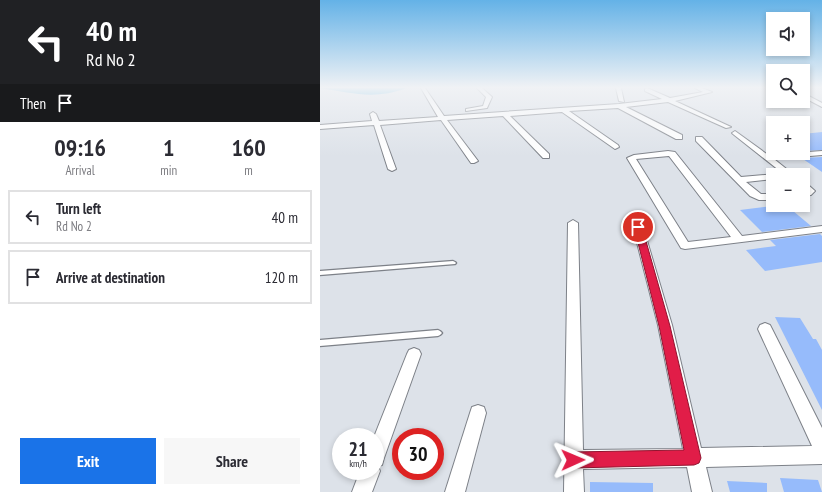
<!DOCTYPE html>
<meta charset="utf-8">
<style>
:root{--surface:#fff;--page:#f7f7f7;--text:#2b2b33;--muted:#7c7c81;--line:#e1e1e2;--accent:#1a73e8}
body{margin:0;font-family:"PT Sans Narrow",sans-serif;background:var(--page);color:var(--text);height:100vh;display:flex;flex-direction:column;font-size:15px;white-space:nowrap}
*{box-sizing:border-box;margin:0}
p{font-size:13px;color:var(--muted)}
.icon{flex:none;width:22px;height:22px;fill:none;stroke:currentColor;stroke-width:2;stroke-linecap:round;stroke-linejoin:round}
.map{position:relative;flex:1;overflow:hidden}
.drawer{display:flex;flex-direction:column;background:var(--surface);width:320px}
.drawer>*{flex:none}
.banner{background:#202124;color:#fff;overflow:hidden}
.controls{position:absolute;left:446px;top:12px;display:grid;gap:8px}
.controls a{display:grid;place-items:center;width:44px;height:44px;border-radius:0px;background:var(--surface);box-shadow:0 2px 6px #0003;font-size:20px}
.speed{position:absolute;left:12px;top:428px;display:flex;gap:8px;font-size:20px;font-weight:700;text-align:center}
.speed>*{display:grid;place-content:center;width:52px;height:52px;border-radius:50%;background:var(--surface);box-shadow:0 2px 6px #0003;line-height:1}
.speed small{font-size:10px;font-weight:400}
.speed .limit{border:6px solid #d22;background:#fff;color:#111}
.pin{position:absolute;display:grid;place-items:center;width:34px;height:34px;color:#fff;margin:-17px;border:2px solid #fff;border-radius:50%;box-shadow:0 1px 4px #0007}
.me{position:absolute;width:44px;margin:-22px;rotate:89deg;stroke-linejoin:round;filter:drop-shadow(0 0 3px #0008)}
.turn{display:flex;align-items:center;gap:14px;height:84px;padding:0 20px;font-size:18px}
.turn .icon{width:52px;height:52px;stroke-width:2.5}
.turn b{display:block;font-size:28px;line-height:34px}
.then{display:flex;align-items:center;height:38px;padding:0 20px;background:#0003;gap:8px;font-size:15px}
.eta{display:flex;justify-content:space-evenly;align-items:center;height:68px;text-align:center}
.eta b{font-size:24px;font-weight:700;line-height:28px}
.cta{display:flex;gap:8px;margin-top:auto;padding:8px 20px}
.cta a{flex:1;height:46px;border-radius:0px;background:var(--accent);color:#fff;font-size:16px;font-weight:700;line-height:46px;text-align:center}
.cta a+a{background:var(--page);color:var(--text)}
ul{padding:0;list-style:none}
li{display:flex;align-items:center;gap:12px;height:54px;margin:0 8px 6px;padding:0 12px;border:2px solid var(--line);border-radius:0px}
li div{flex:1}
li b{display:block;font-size:15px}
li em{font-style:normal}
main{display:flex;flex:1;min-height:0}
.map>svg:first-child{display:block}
.water{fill:#3eb0e5}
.building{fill:#96bbfb}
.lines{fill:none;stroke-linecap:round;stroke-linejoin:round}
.lane-casing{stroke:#7d8188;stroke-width:2.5}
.street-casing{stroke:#7d8188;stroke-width:2}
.lane{fill:#fff;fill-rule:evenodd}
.street{fill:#fff;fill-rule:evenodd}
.route{fill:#e11d48;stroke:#92132f}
</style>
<main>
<section class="drawer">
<div class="banner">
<div class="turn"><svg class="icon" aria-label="left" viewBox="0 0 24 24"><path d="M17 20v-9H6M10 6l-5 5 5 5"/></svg><div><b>40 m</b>Rd No 2</div></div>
<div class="then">Then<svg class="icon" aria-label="arrive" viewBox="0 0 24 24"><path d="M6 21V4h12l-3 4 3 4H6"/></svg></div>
</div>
<div class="eta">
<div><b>09:16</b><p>Arrival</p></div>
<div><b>1</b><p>min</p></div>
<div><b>160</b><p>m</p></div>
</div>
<ul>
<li><svg class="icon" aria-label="left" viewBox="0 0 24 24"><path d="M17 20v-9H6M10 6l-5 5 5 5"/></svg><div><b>Turn left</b><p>Rd No 2</p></div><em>40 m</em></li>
<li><svg class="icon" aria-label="arrive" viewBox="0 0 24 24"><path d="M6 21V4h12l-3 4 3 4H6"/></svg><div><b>Arrive at destination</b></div><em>120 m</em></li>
</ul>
<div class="cta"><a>Exit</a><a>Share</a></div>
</section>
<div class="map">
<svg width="502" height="492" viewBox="0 0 502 492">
<rect width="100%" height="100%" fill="#dde2e9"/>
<path class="water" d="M0,88H87C54,100 33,93 0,88Z"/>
<g class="building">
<path d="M502,132V150L483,151V134Z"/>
<path d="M502,157V172L483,159V158Z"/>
<path d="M461,205H466L491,226L442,232L420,210Z"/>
<path d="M500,234L502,236V262L445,271L426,250L456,246L450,240Z"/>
<path d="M455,317L480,318L493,339H496L502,350V410Z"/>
<path d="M460,478L498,480L502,492H464Z"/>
<path d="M407,481L447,483V492H410Z"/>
<path d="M270,482L333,483V492H270Z"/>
</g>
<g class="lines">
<g class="lane-casing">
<g id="lane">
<path d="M133,261L135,262L136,263L135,264L0,275V271Z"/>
<path d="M118,330L120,331L122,333L120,335L118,336L0,346V340Z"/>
</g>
</g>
<g class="street-casing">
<g id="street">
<path d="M101,88H105L124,116L299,104L342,99L325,91V89L327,88L350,98L383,92L375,88H382L392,92L355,101L411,127L406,128L348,102L306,107L362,135V139H356L298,108L249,111L298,145L299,147L295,149L242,112L190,116L229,154V158H223L183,116L127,120L158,161L154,163H151L121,120L60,125L76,169L72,171L68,169L54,125L0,129V125L52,121L50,114L53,112L56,114L59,121L118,117Z"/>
<path d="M157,88H162L172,97L167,108L146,111V109L163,106L166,97Z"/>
<path d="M296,88H301L304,102L299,101Z"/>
<path d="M483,93L502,103V107L483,97Z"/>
<path d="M415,131L448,155L502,151V155L454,159L474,175H465L413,134L412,133Z"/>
<path d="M376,137H382L421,177L456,174L453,175V179L426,182L441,194H453V200H439L430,196L376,141Z"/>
<path d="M348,151L355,152L422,236L502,226V232L365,249L361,248L307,158L314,155ZM349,156L411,237L368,242L316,159Z"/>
<path d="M483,182L486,183L495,191L491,195L483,196Z"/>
<path d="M253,220L258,223L263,450L363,449L338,325L313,227L318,224L323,227L352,325L381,448L492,446L438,329L440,325L445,323L450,325L502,428V464L386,467L392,492H372L367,467L263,469L264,492H244L248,223Z"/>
<path d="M94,348L99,350L101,354L64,458L62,465L58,466L60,471L52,492H32L40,471H55L54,437L87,354L89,350Z"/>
<path d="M158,405L164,407L166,413L145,492H125L150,413L152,407Z"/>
</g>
</g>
<use href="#lane" class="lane"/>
<use href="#street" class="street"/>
</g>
<linearGradient id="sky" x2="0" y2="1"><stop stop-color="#64b2e7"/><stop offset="0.56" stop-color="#f0f2f5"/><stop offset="1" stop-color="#f0f2f5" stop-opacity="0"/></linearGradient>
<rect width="502" height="156" fill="url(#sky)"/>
<path class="route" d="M318,224L322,227L350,326L381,458L379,463L374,465L253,468L248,465L245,460L248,455L253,452L364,450L339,326L314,227Z"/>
</svg>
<div class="controls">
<a><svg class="icon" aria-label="sound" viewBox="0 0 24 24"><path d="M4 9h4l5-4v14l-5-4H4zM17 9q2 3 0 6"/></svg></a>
<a><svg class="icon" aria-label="search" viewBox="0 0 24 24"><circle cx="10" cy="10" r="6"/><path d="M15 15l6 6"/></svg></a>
<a>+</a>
<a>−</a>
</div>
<div class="speed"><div>21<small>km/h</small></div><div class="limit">30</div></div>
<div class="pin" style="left:318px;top:227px;background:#d93025"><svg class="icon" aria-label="arrive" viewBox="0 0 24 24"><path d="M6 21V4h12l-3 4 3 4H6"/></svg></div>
<svg class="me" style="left:253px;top:460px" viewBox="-20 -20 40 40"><path d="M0-17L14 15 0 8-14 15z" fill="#e11d48" stroke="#fff" stroke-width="4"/></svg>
</div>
</main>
